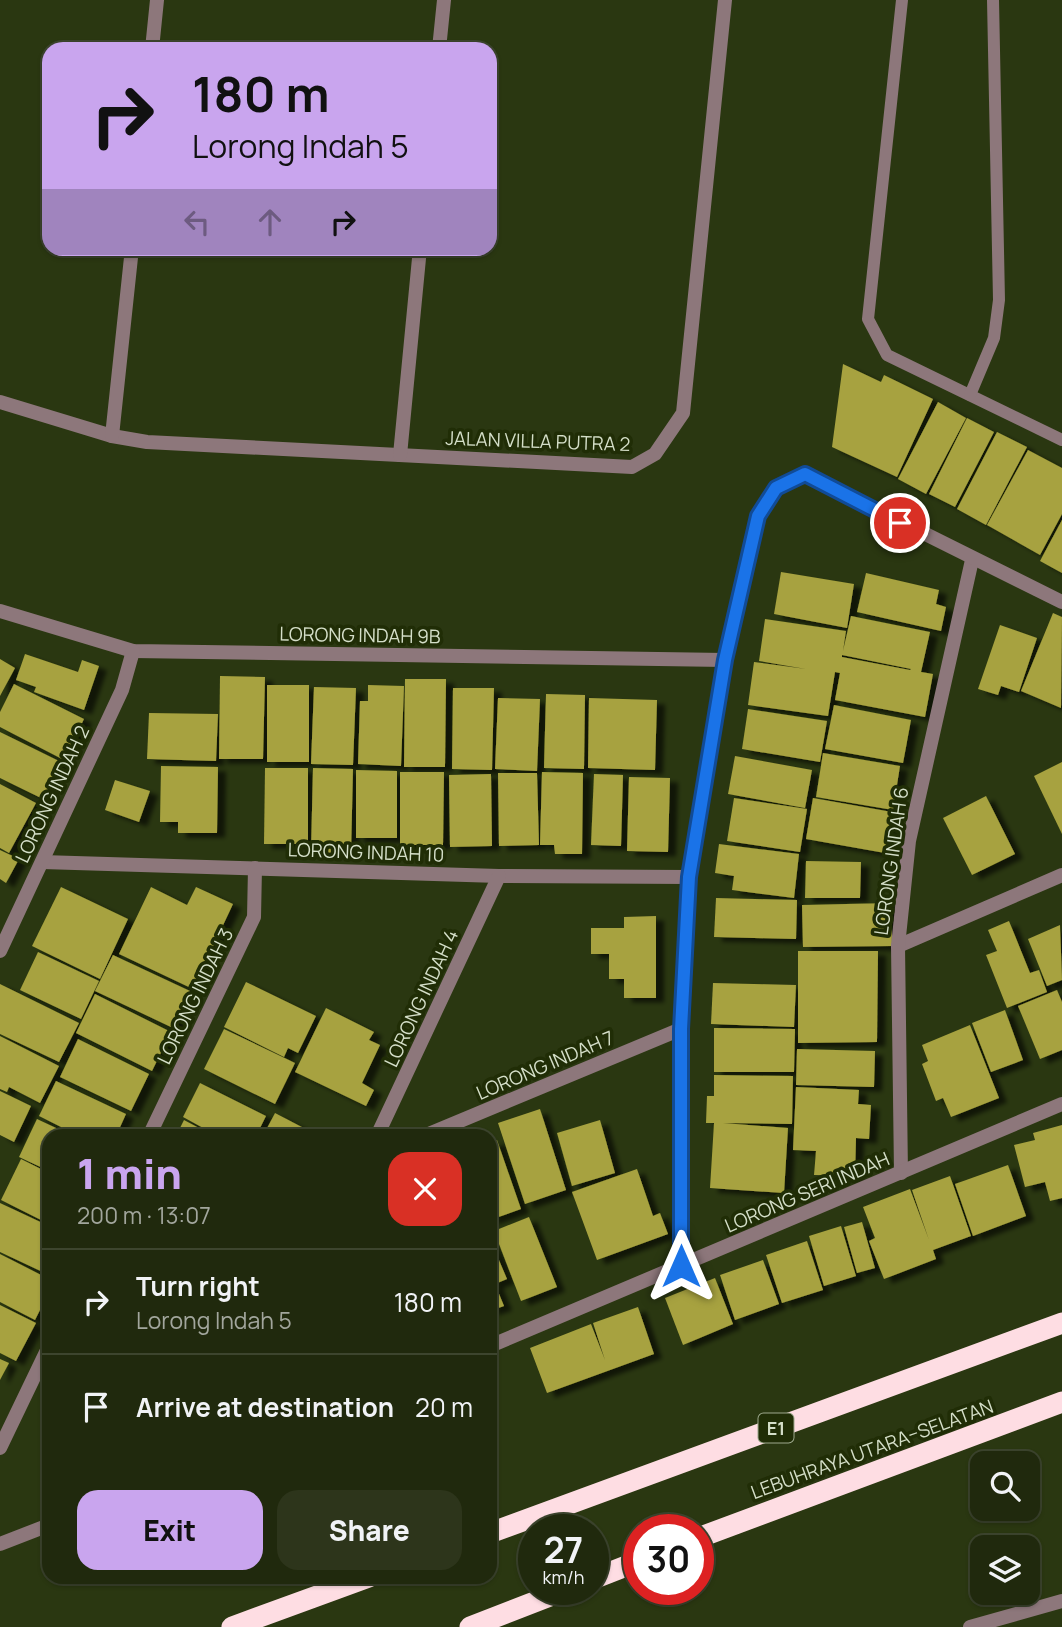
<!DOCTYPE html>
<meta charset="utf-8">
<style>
:root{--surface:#20290d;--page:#2d351b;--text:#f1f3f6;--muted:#a2a69d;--line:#3d452e;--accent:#c9a5ee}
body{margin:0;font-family:Manrope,sans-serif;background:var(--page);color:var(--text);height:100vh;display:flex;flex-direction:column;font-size:26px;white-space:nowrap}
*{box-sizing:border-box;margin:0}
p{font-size:23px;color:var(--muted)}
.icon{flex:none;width:38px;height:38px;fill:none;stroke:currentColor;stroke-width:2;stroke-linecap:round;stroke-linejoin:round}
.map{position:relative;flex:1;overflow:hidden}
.details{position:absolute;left:42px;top:1129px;width:455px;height:455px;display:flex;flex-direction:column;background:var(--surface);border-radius:21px;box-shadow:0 2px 5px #0004,0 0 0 2px var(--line)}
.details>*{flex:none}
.banner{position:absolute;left:42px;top:42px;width:455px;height:214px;border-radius:21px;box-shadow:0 2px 5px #0004,0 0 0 2px var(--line);background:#c9a5ee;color:#111;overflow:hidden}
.fabs{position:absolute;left:970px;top:1451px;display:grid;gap:14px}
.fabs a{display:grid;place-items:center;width:70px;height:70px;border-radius:14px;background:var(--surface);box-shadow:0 2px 5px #0004,0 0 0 2px var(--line);font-size:35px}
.speed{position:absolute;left:518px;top:1514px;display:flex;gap:14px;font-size:35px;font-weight:700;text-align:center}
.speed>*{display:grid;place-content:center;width:91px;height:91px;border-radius:50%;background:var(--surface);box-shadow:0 2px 5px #0004,0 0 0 2px var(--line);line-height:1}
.speed small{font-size:18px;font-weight:400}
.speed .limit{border:10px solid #d22;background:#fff;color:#111}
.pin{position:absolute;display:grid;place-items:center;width:60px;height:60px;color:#fff;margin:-30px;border:4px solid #fff;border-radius:50%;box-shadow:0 2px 7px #0007}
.me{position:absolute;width:77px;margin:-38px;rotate:0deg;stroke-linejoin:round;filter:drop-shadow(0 0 5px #0008)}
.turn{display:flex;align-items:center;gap:24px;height:147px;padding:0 35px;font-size:32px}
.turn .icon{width:91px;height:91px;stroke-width:2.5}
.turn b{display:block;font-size:49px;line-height:60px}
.lanes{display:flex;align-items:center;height:66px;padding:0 35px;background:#0003;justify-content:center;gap:35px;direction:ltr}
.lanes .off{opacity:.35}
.round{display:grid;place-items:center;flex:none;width:74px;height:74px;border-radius:21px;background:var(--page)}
.summary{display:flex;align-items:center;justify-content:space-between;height:119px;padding:0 35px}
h1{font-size:42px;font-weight:800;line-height:52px;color:var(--accent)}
.button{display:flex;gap:14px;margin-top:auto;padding:14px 35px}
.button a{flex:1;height:80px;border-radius:21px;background:var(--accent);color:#111;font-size:28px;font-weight:800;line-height:80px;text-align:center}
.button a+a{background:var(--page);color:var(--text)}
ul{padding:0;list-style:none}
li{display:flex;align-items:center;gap:21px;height:105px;padding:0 35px;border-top:2px solid var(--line)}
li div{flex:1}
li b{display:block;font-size:26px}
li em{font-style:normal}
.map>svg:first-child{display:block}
.building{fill:#a7a23f;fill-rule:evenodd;filter:url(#shadow)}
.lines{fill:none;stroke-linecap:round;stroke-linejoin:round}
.lane{stroke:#8d777b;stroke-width:12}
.street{stroke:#8d777b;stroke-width:14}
.highway{stroke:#fedde3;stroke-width:21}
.route-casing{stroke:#114b97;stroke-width:18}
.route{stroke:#1a73e8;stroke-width:12}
.labels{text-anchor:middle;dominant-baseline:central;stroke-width:7;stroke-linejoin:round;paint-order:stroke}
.shield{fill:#202d06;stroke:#9ea98e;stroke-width:2}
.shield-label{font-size:18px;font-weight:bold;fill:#d4dec8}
.street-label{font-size:19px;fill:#d4dec8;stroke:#202d06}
</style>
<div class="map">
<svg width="1062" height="1627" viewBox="0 0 1062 1627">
<defs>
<filter id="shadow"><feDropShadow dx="8" dy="4.5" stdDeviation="2" flood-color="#0009"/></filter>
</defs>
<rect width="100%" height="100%" fill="#2a3711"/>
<g class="building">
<path d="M843,364L881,382L884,375L933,399L897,477L832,447Z"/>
<path d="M938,402L966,418L926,494L898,479Z"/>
<path d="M967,418L994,432L955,507L929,494Z"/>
<path d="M997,432L1027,447L986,525L957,509Z"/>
<path d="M1028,450L1062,468V514L1040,555L987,525Z"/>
<path d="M1062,520V573L1040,561Z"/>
<path d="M781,572L854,584L847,628L774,614Z"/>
<path d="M866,573L939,590L936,604L946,607L941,631L857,612Z"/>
<path d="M1053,613L1062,617L1061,708L1021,691Z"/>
<path d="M851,616L930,632L921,672L933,674L925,717L835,700L840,673L835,672L828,716L748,705L754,662L806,669L759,661L765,619L846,631L843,651ZM842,655L911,669L910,670L842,657Z"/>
<path d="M1000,625L1037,638L1019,692L1001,686L998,695L978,689Z"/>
<path d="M25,654L78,672L82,660L99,666L84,710L34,692L36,687L16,680Z"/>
<path d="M0,659L15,668L0,696Z"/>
<path d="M220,676L265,677L263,759H219Z"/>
<path d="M405,679H446L445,767H404Z"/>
<path d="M14,684L84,719L64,760L0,727V712Z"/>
<rect x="267" y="685" width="42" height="77"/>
<path d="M368,685L404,686L401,766L358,764L360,701H368Z"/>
<path d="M314,687L356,688L353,765L311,764Z"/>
<path d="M453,688H494L492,770L452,769Z"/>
<path d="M546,694L585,695L584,769L544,768Z"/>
<path d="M498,698L540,699L537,771L495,769Z"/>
<path d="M589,698L657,700L655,770L588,768Z"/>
<path d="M834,705L911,720L903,763L825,749Z"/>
<path d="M748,709L827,721L820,762L742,749Z"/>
<path d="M149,713L218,714L216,761L147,759Z"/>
<path d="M0,732L61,762L43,799L0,778Z"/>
<path d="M823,753L900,766L893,810L816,797Z"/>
<path d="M735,756L812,770L805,808L728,794Z"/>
<path d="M1062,762V834L1034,776Z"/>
<path d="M161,766L218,767L217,833H178V822H160Z"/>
<path d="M265,768H308V844H264Z"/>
<path d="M313,768L353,769L351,853L311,852Z"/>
<path d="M356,770L397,771V838H356Z"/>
<path d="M400,772H444L443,845H400Z"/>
<path d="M542,772L583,773L582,854H555L554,845H540Z"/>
<path d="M498,773H537L539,845L499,846Z"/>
<path d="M491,774L492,846L450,847L449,775Z"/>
<path d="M594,774L623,775L621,846L591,845Z"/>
<path d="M629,777L670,778L668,852L627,851Z"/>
<path d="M115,780L150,791L139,822L105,810Z"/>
<path d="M0,784L36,803L9,853L0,848Z"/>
<path d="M986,796L1015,854L972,875L943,818Z"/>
<path d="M734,798L807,809L800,852L727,841Z"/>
<path d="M813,798L892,812L885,853L806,839Z"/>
<path d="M719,844L799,854L794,898L732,890L734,876L715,873Z"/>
<path d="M0,850L19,859L6,883L0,879Z"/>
<path d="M806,861L861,862L860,898H805Z"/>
<path d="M61,887L128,919L100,979L32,946Z"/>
<path d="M151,887L187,905L196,887L233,904L193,989L119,954Z"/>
<path d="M716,898L797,900L796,939L714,937Z"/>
<path d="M891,903L892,946L803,947L802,905Z"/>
<path d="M656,916V998H624V979H609V954H591V928H624V917Z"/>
<path d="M1009,921L1030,973L1039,970L1047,992L1007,1008L986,955L997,951L988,930Z"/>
<path d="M1060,925L1062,980L1047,986L1028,939Z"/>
<path d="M798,951H878L877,1042L798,1043Z"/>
<path d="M38,952L99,981L81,1019L20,990Z"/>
<path d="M113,955L190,991L173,1028L95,991Z"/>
<path d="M246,982L316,1016L298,1053L288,1048L284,1057L224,1027Z"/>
<path d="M713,983L796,985L794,1027L711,1024Z"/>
<path d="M0,984L79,1023L59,1062L0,1034Z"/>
<path d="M1057,990L1062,1002V1050L1040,1059L1018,1006Z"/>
<path d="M95,994L171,1032L152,1071L76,1033Z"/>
<path d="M326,1008L374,1032L369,1040L380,1045L362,1083L374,1090L366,1106L295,1072Z"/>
<path d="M1005,1010L1023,1060L991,1072L972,1023Z"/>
<path d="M970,1025L999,1098L951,1117L943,1098L936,1101L922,1064L928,1061L922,1045Z"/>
<path d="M714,1028L795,1029L794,1072H714Z"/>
<path d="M224,1029L295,1063L275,1104L204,1069Z"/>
<path d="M0,1036L59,1066L40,1103L9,1087L7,1092L0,1089Z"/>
<path d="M78,1039L149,1074L131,1111L60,1077Z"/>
<path d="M797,1049L875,1051L874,1087L796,1085Z"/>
<path d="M714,1075L793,1076L792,1124L723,1123L788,1128L784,1193L710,1188L714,1123H706L707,1096H714Z"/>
<path d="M56,1081L126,1114L116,1136H79L39,1116Z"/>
<path d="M200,1083L266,1116L256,1136H218L183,1117Z"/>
<path d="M796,1087L859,1090L858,1104L871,1105L869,1139L856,1138L855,1176L814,1175L816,1151L793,1150Z"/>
<path d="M0,1091L31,1106L14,1142L0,1135Z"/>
<path d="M540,1109L566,1190L525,1204L498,1123Z"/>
<path d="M275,1113L319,1136H263Z"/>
<path d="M37,1119L73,1136H49V1171L19,1157Z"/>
<path d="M184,1120L214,1136H176Z"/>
<path d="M600,1120L615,1173L572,1186L557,1133Z"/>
<path d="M1062,1125V1198L1050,1201L1045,1182L1025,1187L1014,1145L1035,1140L1033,1133Z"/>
<path d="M497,1140L521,1209L490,1220V1143Z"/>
<path d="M21,1159L49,1173V1224L1,1200Z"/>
<path d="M1008,1165L1026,1216L973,1236L955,1184Z"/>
<path d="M637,1169L653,1216L660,1213L668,1234L597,1260L572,1192Z"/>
<path d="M950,1176L971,1236L933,1250L936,1259L884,1279L869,1241L875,1238L863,1207L910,1189L929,1240L912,1190Z"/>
<path d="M0,1203L49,1226V1275L0,1252Z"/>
<path d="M529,1217L557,1287L521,1301L494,1231Z"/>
<path d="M862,1222L875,1268L857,1273L844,1227Z"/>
<path d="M841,1226L856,1276L824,1286L809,1236Z"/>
<path d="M490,1239L507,1279L495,1284L504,1306L490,1311Z"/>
<path d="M807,1241L823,1290L782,1303L766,1255Z"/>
<path d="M0,1254L49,1279V1292L35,1320L0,1302Z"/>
<path d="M763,1260L779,1304L735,1320L720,1275Z"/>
<path d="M715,1278L733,1324L683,1345L665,1298Z"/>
<path d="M0,1305L36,1323L16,1361L0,1353Z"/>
<path d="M638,1307L654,1354L547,1393L530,1348L591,1324L605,1360L593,1323Z"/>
<path d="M0,1359L9,1363L0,1380Z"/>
<path d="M49,1389V1412L40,1406Z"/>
</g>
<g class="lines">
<g class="lane">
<path d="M902,0L868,319L887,355L1062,440"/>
<path d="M970,395L994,338L999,300L993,0"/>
</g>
<g class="street">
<path d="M152,49L157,0"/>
<path d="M439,49L444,0"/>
<path d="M0,402L112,436L147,442L632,467L655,454L683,413L725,0"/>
<path d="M112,436L132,248"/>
<path d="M400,455L420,248"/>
<path d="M0,611L133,651L725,660"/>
<path d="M42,862L499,876L689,877"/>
<path d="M898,946L1062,875"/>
<path d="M0,951L122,690L133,651"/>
<path d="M149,1136L254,917L255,868"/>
<path d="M377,1136L499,876"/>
<path d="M424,1136L681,1029"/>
<path d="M901,1173L898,946L909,841L972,560"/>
<path d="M681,1266V1029L689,877L725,660L758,516L776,489L805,474L1062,602"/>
<path d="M490,1346L1062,1104"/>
<path d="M0,1448L49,1346"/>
<path d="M0,1544L49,1525"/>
<path d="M970,1627L1062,1601"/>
</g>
<g class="highway">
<path d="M490,1533L1062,1323"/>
<path d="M698,1538L1062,1402"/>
<path d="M593,1579L639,1561"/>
<path d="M232,1627L369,1577"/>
<path d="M470,1627L568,1589"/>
</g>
</g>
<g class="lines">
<g class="route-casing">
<path id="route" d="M681,1266V1029L689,877L725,660L758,516L776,488L805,474L900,523"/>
</g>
<use href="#route" class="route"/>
</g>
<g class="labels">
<rect class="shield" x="758.5" y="1413.5" width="35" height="29" rx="5"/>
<g class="shield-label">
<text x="776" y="1428">E1</text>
</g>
<g class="street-label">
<text transform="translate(538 441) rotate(2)">JALAN VILLA PUTRA 2</text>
<text transform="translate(360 635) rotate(1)">LORONG INDAH 9B</text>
<text transform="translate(52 794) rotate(-65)">LORONG INDAH 2</text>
<text transform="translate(366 852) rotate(2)">LORONG INDAH 10</text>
<text transform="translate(891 861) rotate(-82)">LORONG INDAH 6</text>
<text transform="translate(195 996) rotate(-64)">LORONG INDAH 3</text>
<text transform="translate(421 998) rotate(-65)">LORONG INDAH 4</text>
<text transform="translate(545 1065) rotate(-23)">LORONG INDAH 7</text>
<text transform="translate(807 1192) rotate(-23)">LORONG SERI INDAH</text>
<text transform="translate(872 1449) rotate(-20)">LEBUHRAYA UTARA–SELATAN</text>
</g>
</g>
</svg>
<div class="fabs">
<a><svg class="icon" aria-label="search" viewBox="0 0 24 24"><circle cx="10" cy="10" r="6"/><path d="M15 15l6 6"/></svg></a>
<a><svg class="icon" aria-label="layers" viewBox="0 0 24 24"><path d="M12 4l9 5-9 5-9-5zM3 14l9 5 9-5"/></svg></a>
</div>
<div class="speed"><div>27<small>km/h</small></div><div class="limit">30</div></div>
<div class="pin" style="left:900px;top:523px;background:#d93025"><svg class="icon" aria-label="arrive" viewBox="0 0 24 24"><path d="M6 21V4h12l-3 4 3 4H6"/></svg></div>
<svg class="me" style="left:681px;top:1266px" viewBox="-20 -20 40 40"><path d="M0-17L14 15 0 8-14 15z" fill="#1a73e8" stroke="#fff" stroke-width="4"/></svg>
<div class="banner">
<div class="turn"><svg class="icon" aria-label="right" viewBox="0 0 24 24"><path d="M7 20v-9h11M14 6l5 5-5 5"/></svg><div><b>180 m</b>Lorong Indah 5</div></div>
<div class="lanes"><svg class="icon off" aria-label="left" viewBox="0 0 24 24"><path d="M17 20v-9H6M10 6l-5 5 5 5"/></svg><svg class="icon off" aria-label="ahead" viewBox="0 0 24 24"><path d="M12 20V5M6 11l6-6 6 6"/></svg><svg class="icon" aria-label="right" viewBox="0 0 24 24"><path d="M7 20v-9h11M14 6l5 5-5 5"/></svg></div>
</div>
<section class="details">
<div class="summary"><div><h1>1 min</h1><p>200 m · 13:07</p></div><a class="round" style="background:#d93025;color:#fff"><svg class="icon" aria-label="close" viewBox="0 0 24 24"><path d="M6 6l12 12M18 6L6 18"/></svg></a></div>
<ul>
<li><svg class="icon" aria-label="right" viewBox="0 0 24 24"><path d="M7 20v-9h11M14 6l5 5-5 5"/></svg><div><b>Turn right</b><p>Lorong Indah 5</p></div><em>180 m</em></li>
<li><svg class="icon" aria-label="arrive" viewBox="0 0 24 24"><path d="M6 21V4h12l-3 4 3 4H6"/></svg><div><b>Arrive at destination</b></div><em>20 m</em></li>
</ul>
<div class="button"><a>Exit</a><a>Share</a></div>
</section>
</div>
